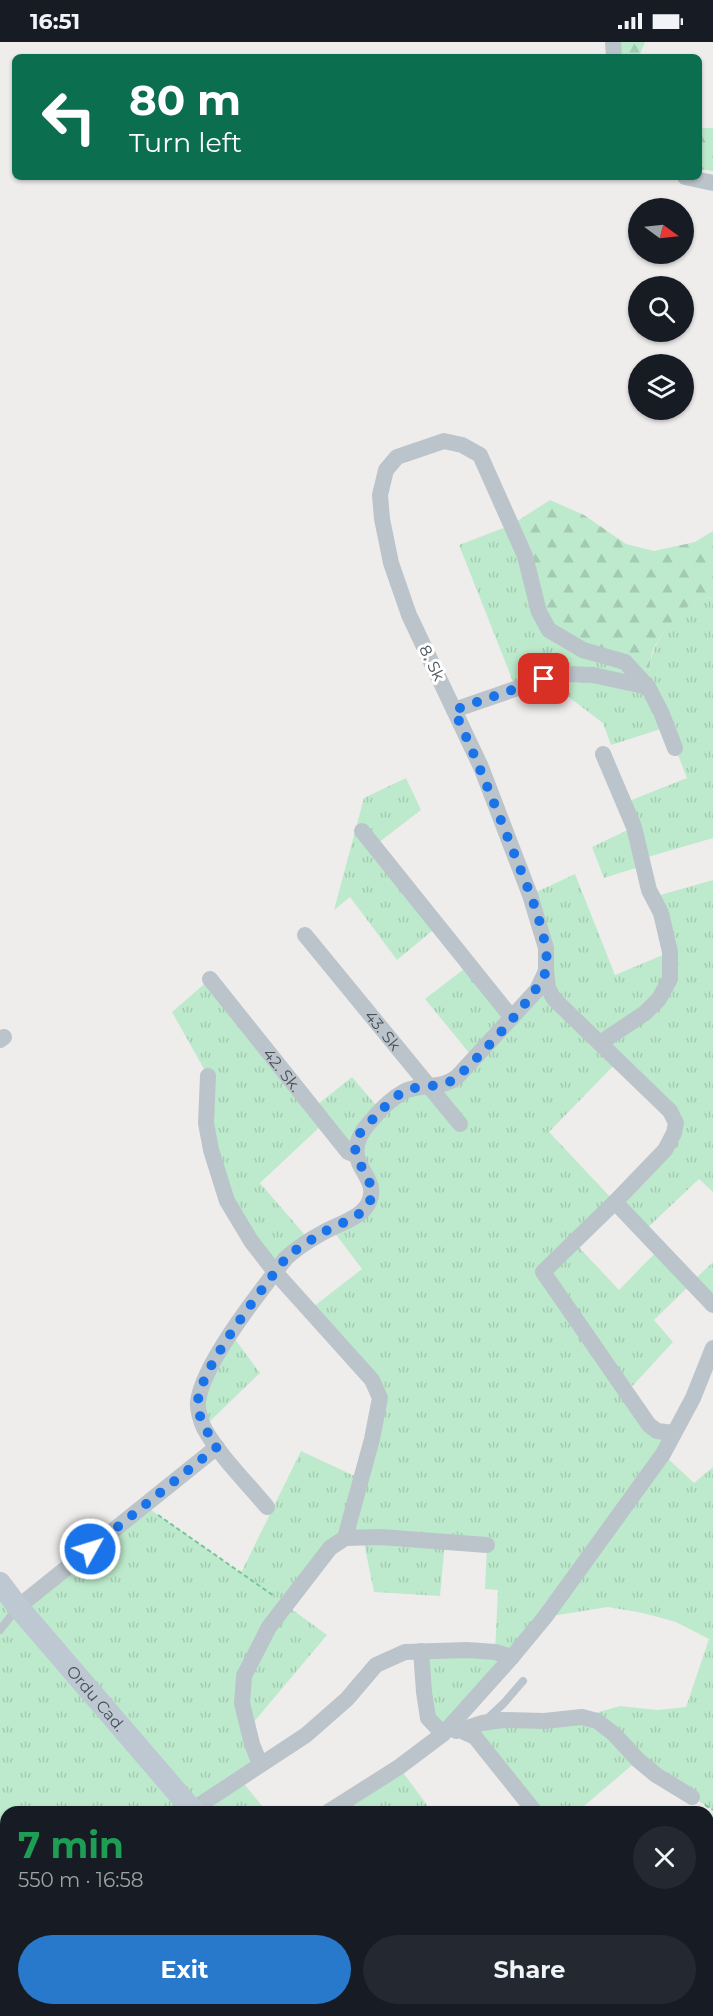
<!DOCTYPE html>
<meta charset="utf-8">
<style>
:root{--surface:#171b24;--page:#242831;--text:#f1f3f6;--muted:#9ea1a6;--accent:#2879cc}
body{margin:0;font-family:Montserrat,sans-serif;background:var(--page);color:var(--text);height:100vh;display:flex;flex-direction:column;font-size:22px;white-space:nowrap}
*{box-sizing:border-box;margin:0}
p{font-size:20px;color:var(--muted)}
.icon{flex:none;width:33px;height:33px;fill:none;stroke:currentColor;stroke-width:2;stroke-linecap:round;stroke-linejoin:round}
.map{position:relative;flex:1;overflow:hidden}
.details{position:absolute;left:0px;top:1764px;width:714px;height:210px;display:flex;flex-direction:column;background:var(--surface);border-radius:18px 18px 0 0;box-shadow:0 2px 4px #0004}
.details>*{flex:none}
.guide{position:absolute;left:12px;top:12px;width:690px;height:126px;border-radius:9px;box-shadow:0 2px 4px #0004;background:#0b6e4f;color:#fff;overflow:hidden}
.needle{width:39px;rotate:105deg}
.fabs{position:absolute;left:628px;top:156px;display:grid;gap:12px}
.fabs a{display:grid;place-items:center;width:66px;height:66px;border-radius:50%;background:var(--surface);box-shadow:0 2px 4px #0004;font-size:30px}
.pin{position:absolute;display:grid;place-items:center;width:51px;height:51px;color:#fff;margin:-26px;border-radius:12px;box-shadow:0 3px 9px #0006}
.me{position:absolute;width:66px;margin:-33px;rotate:51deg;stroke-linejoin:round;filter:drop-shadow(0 0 4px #0008)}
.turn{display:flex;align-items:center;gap:21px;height:126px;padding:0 18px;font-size:27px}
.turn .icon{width:78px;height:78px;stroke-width:2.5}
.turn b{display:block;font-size:42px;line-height:51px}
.round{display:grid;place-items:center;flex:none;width:63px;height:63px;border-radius:32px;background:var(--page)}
.headline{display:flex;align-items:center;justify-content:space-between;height:102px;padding:0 18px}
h1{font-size:36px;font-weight:700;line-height:45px;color:#1e9e55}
.action{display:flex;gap:12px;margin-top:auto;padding:12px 18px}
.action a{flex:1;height:69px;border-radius:36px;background:var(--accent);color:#fff;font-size:24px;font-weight:700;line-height:69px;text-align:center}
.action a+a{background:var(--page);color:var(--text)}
.status{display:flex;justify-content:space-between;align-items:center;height:42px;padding:0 30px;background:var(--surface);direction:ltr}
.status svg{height:16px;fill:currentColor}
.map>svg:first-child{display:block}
.grass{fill:url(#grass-tufts);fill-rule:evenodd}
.forest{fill:url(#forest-firs)}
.sand{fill:url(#sand-dots)}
.water{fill:url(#water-ripples)}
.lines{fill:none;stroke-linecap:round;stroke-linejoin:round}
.path{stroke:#78c49b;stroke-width:2;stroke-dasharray:4.5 3;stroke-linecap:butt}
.service{stroke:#bbc4ca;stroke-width:8}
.minor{stroke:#bbc4ca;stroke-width:16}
.secondary{stroke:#bec8d2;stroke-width:22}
.route{stroke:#1a73e8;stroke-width:10;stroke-dasharray:0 18}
.labels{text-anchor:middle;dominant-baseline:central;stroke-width:6;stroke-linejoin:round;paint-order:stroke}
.street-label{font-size:16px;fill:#465057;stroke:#fff}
</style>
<div class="status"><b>16:51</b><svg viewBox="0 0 49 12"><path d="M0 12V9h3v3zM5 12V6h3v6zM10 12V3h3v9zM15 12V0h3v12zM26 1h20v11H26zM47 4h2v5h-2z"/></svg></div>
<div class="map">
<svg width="713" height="1974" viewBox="0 0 713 1974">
<defs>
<pattern id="grass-tufts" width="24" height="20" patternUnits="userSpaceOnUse" patternTransform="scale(1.5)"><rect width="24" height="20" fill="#bdeacc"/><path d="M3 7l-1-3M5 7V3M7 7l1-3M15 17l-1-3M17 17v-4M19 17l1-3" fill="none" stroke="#a4cab1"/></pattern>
<pattern id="forest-firs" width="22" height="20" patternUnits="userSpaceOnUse" patternTransform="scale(1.5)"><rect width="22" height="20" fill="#bdeacc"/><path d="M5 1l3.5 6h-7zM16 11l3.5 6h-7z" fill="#a4cab1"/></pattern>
<pattern id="sand-dots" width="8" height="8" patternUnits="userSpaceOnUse" patternTransform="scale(1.5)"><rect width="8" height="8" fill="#efe9dd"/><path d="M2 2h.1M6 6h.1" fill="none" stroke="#cecac0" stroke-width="1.8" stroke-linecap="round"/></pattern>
<pattern id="water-ripples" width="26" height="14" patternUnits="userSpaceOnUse" patternTransform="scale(1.5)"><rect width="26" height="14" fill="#8ed6e3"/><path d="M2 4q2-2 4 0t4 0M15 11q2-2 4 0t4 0" fill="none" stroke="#76b0bb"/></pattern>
</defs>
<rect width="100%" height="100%" fill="#efecec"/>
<g class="grass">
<path d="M511,483L610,614L648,644C649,633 649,621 653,611C660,589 688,555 713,555V796L641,817L642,824L604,836L592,805L634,785L624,761L687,736L667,685L611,703L603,681L545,637L516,647L459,503Z"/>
<path d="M406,736L421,768L374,804L438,884L397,918L350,855L334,868L364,756Z"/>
<path d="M575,832L615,933L670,910L653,855L713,838V1150L699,1137L643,1190L615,1161L574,1200L619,1248L659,1207L692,1240L713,1220V1263L692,1241L654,1278L673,1300L627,1350L665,1391L663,1412L694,1441L713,1425V1768L656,1733L638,1718L577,1770H535L460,1688L582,1675L620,1664L657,1668L686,1665L709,1597L676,1580L643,1571L608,1565L545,1575L477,1656L435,1686L421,1609L495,1610L498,1548L485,1547L487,1503L445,1500L440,1554L374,1550L363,1496H345L286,1563L327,1593L248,1687L260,1722L240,1737L267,1770H6V1878L0,1873V1541L18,1565L144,1463L241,1531L301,1409L361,1437L380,1356L309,1268L362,1227L331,1186L359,1172L370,1145L324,1081L260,1141L310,1199L275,1230L251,1199L211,1108L208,1034L172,970L210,937L313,1066L352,1035L381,1069L419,1046L475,1018L425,957L469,923L511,976L546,929L530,853ZM618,1019L676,1081L615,1160L549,1090Z"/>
<path d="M231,1292L260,1331L204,1385L205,1336Z"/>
<path d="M399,1725L432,1770H328Z"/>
<path d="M713,1771V1815L708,1811V1779Z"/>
<path d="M708,1874H713V1974H649L647,1968H708Z"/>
<path d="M95,1968H155L158,1974H102Z"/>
<path d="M471,1968H589V1974H476Z"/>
</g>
<g class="forest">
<path d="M620,0H645L639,15H622Z"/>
<path d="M699,86H713V129L699,127Z"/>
<path d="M550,458L584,473L626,502L654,509L695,500L713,489V555C688,555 660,590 652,611C649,622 649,634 648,645L636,631L549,588L511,483Z"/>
</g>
<path class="sand" d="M50,1968H95L102,1974H58Z"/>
<path class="water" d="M0,1935L6,1939V1968H50L58,1974H0Z"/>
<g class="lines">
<g class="path">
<path d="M158,1473L274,1554"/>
<path d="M705,1763L713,1768"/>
<path d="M708,1874H713"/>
<path d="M708,1887L713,1882"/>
<path d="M155,1968L158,1974"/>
</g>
<g class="service">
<path d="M0,1588L18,1565"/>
<path d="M486,1678L504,1661L523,1639"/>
</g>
<g class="minor">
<path d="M613,0L614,15"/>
<path d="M685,135L713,141"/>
<path d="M454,668L544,637L569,632L593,633L648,645"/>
<path d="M362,789L512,976"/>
<path id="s1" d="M305,893L460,1082"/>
<path d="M546,929L548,946L554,957L670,1069L676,1081L674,1091L665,1108L615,1160L543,1230L649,1383L657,1389L674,1391"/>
<path id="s2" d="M210,937L348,1110L356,1113"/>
<path d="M0,998L4,995"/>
<path d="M600,1001L645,971L659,957L670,937V910L661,871L649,848L634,785L603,712"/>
<path d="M208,1034L206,1081L211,1108L227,1159L251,1199L275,1230L372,1338L380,1356L372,1397L345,1496"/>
<path d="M615,1160L713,1263"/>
<path d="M267,1465C248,1442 218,1412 204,1386C201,1380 197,1366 198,1360C202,1322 262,1247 286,1216C298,1205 311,1197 324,1190C338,1182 362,1176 369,1160C382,1131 334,1121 370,1080C379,1069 392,1056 405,1049C422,1041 441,1048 457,1035L537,948L546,929V906L530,853L481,725L409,573L391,521L382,477L380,453L386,428L397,415L444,399L462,403L480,413L525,514L539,570L549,588L583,608L625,620L648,645L661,670L675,706"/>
<path d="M18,1565L217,1405"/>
<path d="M421,1609L424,1650L428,1676L443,1692"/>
<path d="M460,1688L482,1681L503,1678L544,1679L582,1675L597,1679L614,1692L638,1718L656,1733L692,1755"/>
<path d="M456,1689L460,1688L475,1695L535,1770"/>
<path d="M260,1722L252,1702L242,1661L244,1634L269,1585L330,1506L345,1496L380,1495L487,1503"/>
<path d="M192,1768L306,1693L347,1657L376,1623L405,1610L467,1608L495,1610L512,1615"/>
<path d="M328,1770L399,1725L443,1692L512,1615L545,1575L663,1412L693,1356L713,1306"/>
<path d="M708,1942L713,1945"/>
<path d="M647,1968L649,1974"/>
<path d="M441,1974L448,1968"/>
</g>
<g class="secondary">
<path id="s3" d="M0,1541L18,1565L194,1770"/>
<path d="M354,1968L359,1974"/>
</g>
</g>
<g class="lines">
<path class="route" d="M90,1507L217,1405C208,1391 199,1379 198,1363C195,1332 266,1242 286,1216C297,1206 311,1198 324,1190C338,1182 361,1176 369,1161C381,1139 347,1119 357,1096C362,1087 371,1079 378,1072C386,1064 395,1053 406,1049C423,1041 442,1048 457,1035C475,1020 543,947 546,928C551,900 528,846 517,819C497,768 477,718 454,668L544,637"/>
</g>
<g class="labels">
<g class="street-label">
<text transform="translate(432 621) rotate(64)">8. Sk</text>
<text stroke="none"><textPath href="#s1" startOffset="123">43. Sk</textPath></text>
<text stroke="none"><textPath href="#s2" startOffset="116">42. Sk.</textPath></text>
<text stroke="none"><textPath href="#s3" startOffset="150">Ordu Cad.</textPath></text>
</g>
</g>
</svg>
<div class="fabs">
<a><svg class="needle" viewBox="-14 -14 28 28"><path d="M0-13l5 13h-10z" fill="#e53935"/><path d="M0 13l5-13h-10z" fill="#9ea1a6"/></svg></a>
<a><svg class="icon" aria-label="search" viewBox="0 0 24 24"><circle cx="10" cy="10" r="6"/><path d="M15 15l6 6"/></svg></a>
<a><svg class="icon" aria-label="layers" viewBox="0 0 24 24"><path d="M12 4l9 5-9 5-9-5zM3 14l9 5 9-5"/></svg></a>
</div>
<div class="pin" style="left:544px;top:637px;background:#d93025"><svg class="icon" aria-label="arrive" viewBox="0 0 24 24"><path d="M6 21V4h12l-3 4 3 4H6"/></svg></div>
<svg class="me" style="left:90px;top:1507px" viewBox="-20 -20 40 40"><circle r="17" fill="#1a73e8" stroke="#fff" stroke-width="3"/><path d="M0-11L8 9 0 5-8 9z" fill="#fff"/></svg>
<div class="guide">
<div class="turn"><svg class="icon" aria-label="left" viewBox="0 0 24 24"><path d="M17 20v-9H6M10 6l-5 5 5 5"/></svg><div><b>80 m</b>Turn left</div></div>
</div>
<section class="details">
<div class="headline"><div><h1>7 min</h1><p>550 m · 16:58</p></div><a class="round"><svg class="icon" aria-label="close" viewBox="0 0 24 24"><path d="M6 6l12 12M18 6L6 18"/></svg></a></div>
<div class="action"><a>Exit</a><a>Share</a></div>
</section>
</div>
